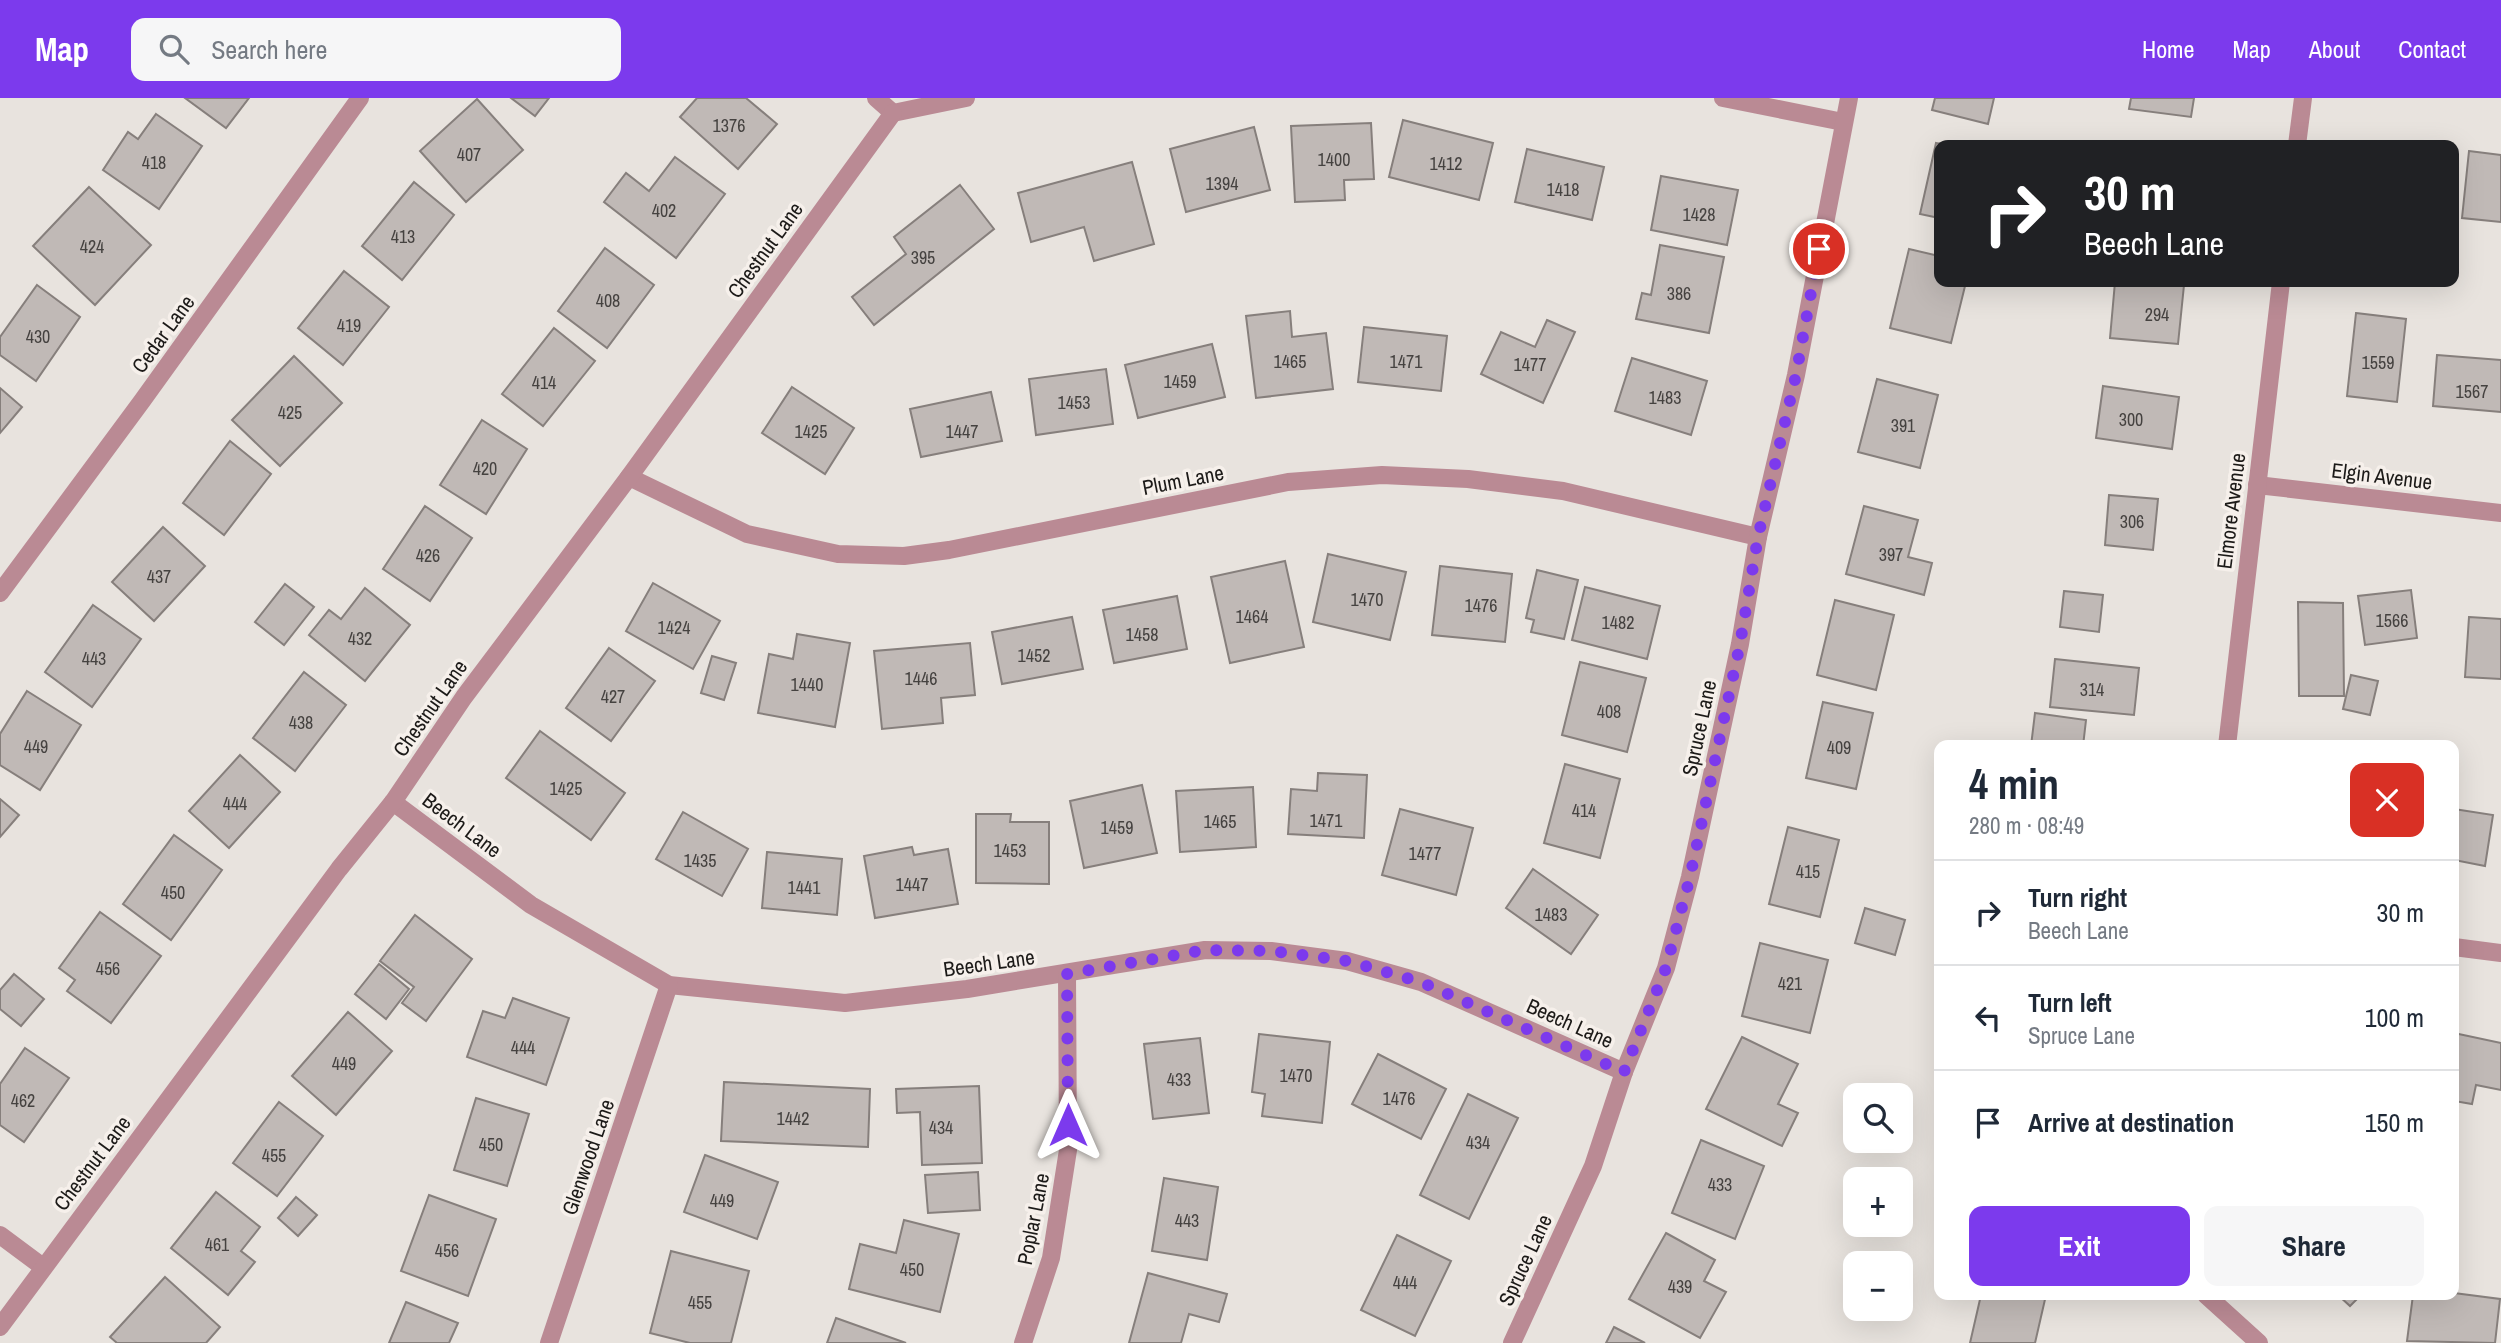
<!DOCTYPE html>
<meta charset="utf-8">
<style>
:root{--surface:#fff;--page:#f6f6f7;--text:#1f2937;--muted:#747a83;--line:#e0e1e3;--accent:#7c3aed}
body{margin:0;font-family:"Archivo Narrow",sans-serif;background:var(--page);color:var(--text);height:100vh;display:flex;flex-direction:column;font-size:26px;white-space:nowrap}
*{box-sizing:border-box;margin:0}
p{font-size:23px;color:var(--muted)}
.icon{flex:none;width:38px;height:38px;fill:none;stroke:currentColor;stroke-width:2;stroke-linecap:round;stroke-linejoin:round}
.map{position:relative;flex:1;overflow:hidden}
.panel{position:absolute;left:1934px;top:642px;width:525px;height:560px;display:flex;flex-direction:column;background:var(--surface);border-radius:14px;box-shadow:0 7px 28px #0002}
.panel>*{flex:none}
.banner{position:absolute;left:1934px;top:42px;width:525px;height:147px;border-radius:14px;box-shadow:0 7px 28px #0002;background:#202124;color:#fff;overflow:hidden}
.fabs{position:absolute;left:1843px;top:985px;display:grid;gap:14px}
.fabs a{display:grid;place-items:center;width:70px;height:70px;border-radius:14px;background:var(--surface);box-shadow:0 7px 28px #0002;font-size:35px}
.pin{position:absolute;display:grid;place-items:center;width:60px;height:60px;color:#fff;margin:-30px;border:4px solid #fff;border-radius:50%;box-shadow:0 2px 7px #0007}
.me{position:absolute;width:77px;margin:-38px;rotate:0deg;stroke-linejoin:round;filter:drop-shadow(0 0 5px #0008)}
.turn{display:flex;align-items:center;gap:24px;height:147px;padding:0 35px;font-size:32px}
.turn .icon{width:91px;height:91px;stroke-width:2.5}
.turn b{display:block;font-size:49px;line-height:60px}
.round{display:grid;place-items:center;flex:none;width:74px;height:74px;border-radius:14px;background:var(--page)}
.overview{display:flex;align-items:center;justify-content:space-between;height:119px;padding:0 35px}
h1{font-size:42px;font-weight:800;line-height:52px}
.button{display:flex;gap:14px;margin-top:auto;padding:14px 35px}
.button a{flex:1;height:80px;border-radius:14px;background:var(--accent);color:#fff;font-size:28px;font-weight:800;line-height:80px;text-align:center}
.button a+a{background:var(--page);color:var(--text)}
ul{padding:0;list-style:none}
li{display:flex;align-items:center;gap:21px;height:105px;padding:0 35px;border-top:2px solid var(--line)}
li div{flex:1}
li b{display:block;font-size:26px}
li em{font-style:normal}
header{display:flex;align-items:center;gap:42px;box-sizing:border-box;height:98px;padding:0 35px;background:var(--accent);color:#fff}
header strong{font-size:33px}
nav{display:flex;gap:38px;margin-inline-start:auto;font-size:24px}
.search{width:490px;height:63px;background:var(--page);display:flex;align-items:center;gap:18px;box-sizing:border-box;padding:0 24px;border-radius:14px;color:var(--muted);font-size:26px}
.map>svg:first-child{display:block}
.building{fill:#c0b9b6;stroke:#867f7c;stroke-width:2}
.lines{fill:none;stroke-linecap:round;stroke-linejoin:round}
.minor{stroke:#ba8a94;stroke-width:18}
.route{stroke:#7c3aed;stroke-width:12;stroke-dasharray:0 21.6}
.labels{text-anchor:middle;dominant-baseline:central;stroke-width:7;stroke-linejoin:round;paint-order:stroke}
.number-label{font-size:18px;fill:#454240}
.street-label{font-size:21px;fill:#1c1a18;stroke:#f6f0eb}
</style>
<header>
<strong>Map</strong>
<div class="search"><svg class="icon" aria-label="search" viewBox="0 0 24 24"><circle cx="10" cy="10" r="6"/><path d="M15 15l6 6"/></svg>Search here</div>
<nav><a>Home</a><a>Map</a><a>About</a><a>Contact</a></nav>
</header>
<div class="map">
<svg width="2501" height="1245" viewBox="0 0 2501 1245">
<rect width="100%" height="100%" fill="#e8e3de"/>
<g class="building">
<path d="M185,0H249L226,30Z"/>
<path d="M511,0H549L535,18Z"/>
<path d="M697,0H746L777,26L738,71L680,19Z"/>
<path d="M1935,0H1994L1988,26L1932,12Z"/>
<path d="M2131,0H2194L2191,19L2129,11Z"/>
<path d="M477,1L523,52L466,104L420,53Z"/>
<path d="M156,16L202,48L159,111L103,72L128,34L138,41Z"/>
<path d="M1403,22L1493,45L1479,102L1389,79Z"/>
<path d="M1371,25L1374,81L1344,82L1345,102L1295,104L1291,28Z"/>
<path d="M1254,29L1270,92L1186,114L1170,51Z"/>
<path d="M1936,45L1948,47H1939V120L1920,116Z"/>
<path d="M1527,51L1604,69L1592,122L1515,104Z"/>
<path d="M2469,53L2501,57V124L2462,120Z"/>
<path d="M675,59L725,96L676,160L604,104L626,75L649,93Z"/>
<path d="M1132,64L1154,146L1094,163L1084,129L1031,144L1018,95Z"/>
<path d="M1661,78L1738,92L1727,147L1651,132Z"/>
<path d="M414,84L454,117L402,182L362,148Z"/>
<path d="M960,87L994,131L874,227L852,199L906,156L894,139Z"/>
<path d="M89,89L151,147L95,207L33,148Z"/>
<path d="M1660,147L1724,159L1709,235L1636,221L1642,195L1651,197Z"/>
<path d="M605,150L654,187L607,250L558,213Z"/>
<path d="M1909,151L1939,158V184H1966L1951,245L1890,230Z"/>
<path d="M344,173L389,209L343,267L298,230Z"/>
<path d="M2115,184L2184,187L2178,246L2110,240Z"/>
<path d="M37,187L80,219L36,283L0,257V239Z"/>
<path d="M1290,213L1292,239L1326,235L1333,291L1256,300L1246,218Z"/>
<path d="M2356,215L2406,221L2397,304L2347,298Z"/>
<path d="M1547,222L1575,234L1543,305L1481,276L1501,234L1535,249Z"/>
<path d="M1364,229L1447,238L1441,293L1358,284Z"/>
<path d="M554,230L595,263L543,328L502,296Z"/>
<path d="M1212,246L1225,299L1138,320L1125,267Z"/>
<path d="M2437,257L2501,262V314L2433,308Z"/>
<path d="M294,258L342,305L280,368L232,322Z"/>
<path d="M1632,260L1707,283L1691,337L1615,313Z"/>
<path d="M1106,271L1113,326L1036,337L1029,281Z"/>
<path d="M1877,281L1938,297L1920,370L1858,354Z"/>
<path d="M2103,288L2179,299L2172,351L2096,340Z"/>
<path d="M792,289L854,330L825,376L762,335Z"/>
<path d="M0,290L22,309L0,335Z"/>
<path d="M991,294L1002,343L921,359L910,311Z"/>
<path d="M482,322L527,351L486,416L440,387Z"/>
<path d="M230,343L271,376L224,437L183,405Z"/>
<path d="M2109,397L2158,401L2153,452L2105,447Z"/>
<path d="M425,408L472,440L430,503L383,471Z"/>
<path d="M1864,408L1918,422L1908,459L1932,465L1924,497L1846,476Z"/>
<path d="M163,429L205,468L154,523L112,484Z"/>
<path d="M1328,456L1406,474L1390,542L1313,524Z"/>
<path d="M1285,463L1304,549L1230,565L1211,479Z"/>
<path d="M1440,468L1512,476L1505,544L1432,537Z"/>
<path d="M1537,472L1578,482L1564,541L1531,534L1534,522L1526,520Z"/>
<path d="M653,485L720,523L693,571L626,533Z"/>
<path d="M285,486L314,509L284,547L255,524Z"/>
<path d="M1585,489L1660,508L1647,561L1572,542Z"/>
<path d="M365,490L410,527L365,583L309,537L329,512L341,521Z"/>
<path d="M2411,492L2417,540L2365,547L2358,498Z"/>
<path d="M2064,493L2103,497L2099,534L2060,529Z"/>
<path d="M1177,498L1187,551L1114,565L1103,512Z"/>
<path d="M1835,502L1894,517L1876,592L1817,577Z"/>
<path d="M2298,504L2343,505L2344,598H2299Z"/>
<path d="M93,507L141,541L92,609L45,574Z"/>
<path d="M1072,519L1083,571L1002,586L992,534Z"/>
<path d="M2469,519L2501,521V581L2465,579Z"/>
<path d="M797,536L850,545L835,629L758,615L769,556L793,561Z"/>
<path d="M970,545L975,597L941,600L943,625L882,631L874,553Z"/>
<path d="M609,550L655,583L611,643L566,610Z"/>
<path d="M712,558L736,565L724,602L701,595Z"/>
<path d="M2055,561L2139,570L2134,617L2050,609Z"/>
<path d="M1580,564L1646,580L1627,654L1562,637Z"/>
<path d="M304,574L346,607L295,673L253,640Z"/>
<path d="M2351,577L2378,583L2370,617L2343,611Z"/>
<path d="M27,593L81,627L40,692L0,667V636Z"/>
<path d="M1823,604L1873,615L1856,691L1806,680Z"/>
<path d="M2035,615L2086,622L2083,648H2031Z"/>
<path d="M540,633L625,695L591,742L506,680Z"/>
<path d="M240,657L280,694L229,750L189,713Z"/>
<path d="M1565,666L1620,681L1600,760L1544,745Z"/>
<path d="M1318,675L1367,677L1364,740L1288,736L1291,691L1317,693Z"/>
<path d="M1142,687L1157,755L1084,770L1070,703Z"/>
<path d="M1253,689L1256,749L1180,754L1176,693Z"/>
<path d="M0,701L19,717L0,739Z"/>
<path d="M1400,711L1473,730L1456,797L1382,777Z"/>
<path d="M2454,711L2493,717L2485,768L2454,762Z"/>
<path d="M683,714L748,751L722,798L656,761Z"/>
<path d="M976,716H1011L1010,724H1049V786L976,785Z"/>
<path d="M1788,729L1839,742L1820,819L1769,806Z"/>
<path d="M174,737L222,772L171,842L123,806Z"/>
<path d="M912,749L914,757L948,751L958,806L875,820L864,758Z"/>
<path d="M767,754L842,761L837,817L762,810Z"/>
<path d="M1533,771L1598,817L1571,856L1506,810Z"/>
<path d="M1865,810L1905,822L1895,857L1855,845Z"/>
<path d="M100,814L161,858L111,925L67,893L75,882L59,870Z"/>
<path d="M415,817L472,861L426,923L402,905L414,889L380,863Z"/>
<path d="M1760,845L1828,862L1810,935L1742,918Z"/>
<path d="M379,866L409,891L386,921L355,896Z"/>
<path d="M14,876L44,901L21,928L0,911V892Z"/>
<path d="M513,900L569,920L546,987L467,959L483,913L505,920Z"/>
<path d="M348,914L392,953L336,1017L292,978Z"/>
<path d="M2454,935L2501,945V992L2476,987L2472,1006L2454,1003Z"/>
<path d="M1259,936L1330,944L1322,1025L1262,1018L1265,996L1252,994Z"/>
<path d="M1742,939L1798,966L1778,1006L1798,1015L1782,1048L1706,1011Z"/>
<path d="M1200,940L1209,1015L1153,1021L1144,946Z"/>
<path d="M25,950L69,980L24,1044L0,1027V986Z"/>
<path d="M1378,956L1446,991L1421,1041L1352,1006Z"/>
<path d="M724,984L870,991L868,1049L721,1043Z"/>
<path d="M979,988L982,1065L922,1067L920,1014L897,1015L896,991Z"/>
<path d="M1468,996L1518,1020L1469,1121L1420,1097Z"/>
<path d="M476,1000L529,1016L507,1088L454,1072Z"/>
<path d="M279,1004L323,1038L277,1098L233,1065Z"/>
<path d="M1701,1042L1764,1068L1735,1141L1672,1115Z"/>
<path d="M705,1057L778,1084L757,1141L684,1114Z"/>
<path d="M978,1074L980,1112L928,1115L925,1077Z"/>
<path d="M1164,1080L1218,1089L1207,1162L1152,1153Z"/>
<path d="M216,1094L260,1129L241,1153L255,1164L228,1197L171,1150Z"/>
<path d="M429,1097L496,1121L468,1198L401,1173Z"/>
<path d="M296,1099L317,1117L298,1138L278,1120Z"/>
<path d="M904,1122L959,1136L940,1214L849,1191L860,1146L896,1155Z"/>
<path d="M1666,1135L1715,1162L1704,1183L1726,1194L1700,1240L1629,1201Z"/>
<path d="M1397,1137L1451,1163L1415,1238L1361,1212Z"/>
<path d="M671,1153L749,1173L731,1245H690L650,1235Z"/>
<path d="M1148,1175L1227,1196L1219,1224L1189,1216L1181,1245H1129Z"/>
<path d="M165,1179L220,1229L206,1245H117L110,1239Z"/>
<path d="M2454,1195L2500,1201L2495,1245L2407,1243L2413,1197H2454Z"/>
<path d="M1981,1197H2046L2035,1245H1970Z"/>
<path d="M2338,1197H2361L2350,1208Z"/>
<path d="M406,1204L458,1225L449,1245H389Z"/>
<path d="M836,1220L906,1245H827Z"/>
<path d="M1614,1229L1645,1245H1606Z"/>
</g>
<g class="lines">
<g class="minor">
<path d="M876,0L893,15L966,0"/>
<path d="M1723,0L1843,24"/>
<path d="M2297,47L2303,0"/>
<path d="M629,379L747,436L838,456L904,458L949,452L1288,384L1382,377L1468,381L1563,393L1758,439"/>
<path d="M2257,387L2501,415"/>
<path d="M0,495L142,303L360,0"/>
<path d="M2227,648L2281,184"/>
<path d="M393,704L531,807L669,887L845,905L967,891L1205,852L1271,853L1347,863L1421,884L1624,974"/>
<path d="M2454,849L2501,855"/>
<path d="M0,1137L43,1169"/>
<path d="M2206,1197L2259,1245"/>
<path d="M0,1229L339,771L393,704L464,599L629,379L893,15"/>
<path d="M549,1245L669,887"/>
<path d="M1023,1245L1051,1160L1068,1052L1067,876"/>
<path d="M1512,1245L1593,1068L1624,974L1666,870L1690,779L1740,546L1758,439L1796,277L1849,0"/>
</g>
</g>
<g class="lines">
<path class="route" d="M1068,1027L1067,876L1205,852L1271,853L1348,863L1421,884L1624,974L1666,870L1690,779L1740,546L1758,439L1796,277L1819,151"/>
</g>
<g class="labels">
<g class="number-label">
<text x="729" y="27">1376</text>
<text x="469" y="56">407</text>
<text x="1334" y="61">1400</text>
<text x="154" y="64">418</text>
<text x="1446" y="65">1412</text>
<text x="1222" y="85">1394</text>
<text x="1563" y="91">1418</text>
<text x="664" y="112">402</text>
<text x="1699" y="116">1428</text>
<text x="403" y="138">413</text>
<text x="92" y="148">424</text>
<text x="923" y="159">395</text>
<text x="1679" y="195">386</text>
<text x="608" y="202">408</text>
<text x="2157" y="216">294</text>
<text x="349" y="227">419</text>
<text x="38" y="238">430</text>
<text x="1290" y="263">1465</text>
<text x="1406" y="263">1471</text>
<text x="2378" y="264">1559</text>
<text x="1530" y="266">1477</text>
<text x="1180" y="283">1459</text>
<text x="544" y="284">414</text>
<text x="2472" y="293">1567</text>
<text x="1665" y="299">1483</text>
<text x="1074" y="304">1453</text>
<text x="290" y="314">425</text>
<text x="2131" y="321">300</text>
<text x="1903" y="327">391</text>
<text x="811" y="333">1425</text>
<text x="962" y="333">1447</text>
<text x="485" y="370">420</text>
<text x="2132" y="423">306</text>
<text x="1891" y="456">397</text>
<text x="428" y="457">426</text>
<text x="159" y="478">437</text>
<text x="1367" y="501">1470</text>
<text x="1481" y="507">1476</text>
<text x="1252" y="518">1464</text>
<text x="2392" y="522">1566</text>
<text x="1618" y="524">1482</text>
<text x="674" y="529">1424</text>
<text x="1142" y="536">1458</text>
<text x="360" y="540">432</text>
<text x="1034" y="557">1452</text>
<text x="94" y="560">443</text>
<text x="921" y="580">1446</text>
<text x="807" y="586">1440</text>
<text x="2092" y="591">314</text>
<text x="613" y="598">427</text>
<text x="1609" y="613">408</text>
<text x="301" y="624">438</text>
<text x="36" y="648">449</text>
<text x="1839" y="649">409</text>
<text x="566" y="690">1425</text>
<text x="235" y="705">444</text>
<text x="1584" y="712">414</text>
<text x="1326" y="722">1471</text>
<text x="1220" y="723">1465</text>
<text x="1117" y="729">1459</text>
<text x="1010" y="752">1453</text>
<text x="1425" y="755">1477</text>
<text x="700" y="762">1435</text>
<text x="1808" y="773">415</text>
<text x="912" y="786">1447</text>
<text x="804" y="789">1441</text>
<text x="173" y="794">450</text>
<text x="1551" y="816">1483</text>
<text x="108" y="870">456</text>
<text x="1790" y="885">421</text>
<text x="523" y="949">444</text>
<text x="344" y="965">449</text>
<text x="1296" y="977">1470</text>
<text x="1179" y="981">433</text>
<text x="1399" y="1000">1476</text>
<text x="23" y="1002">462</text>
<text x="793" y="1020">1442</text>
<text x="941" y="1029">434</text>
<text x="1478" y="1044">434</text>
<text x="491" y="1046">450</text>
<text x="274" y="1057">455</text>
<text x="1720" y="1086">433</text>
<text x="722" y="1102">449</text>
<text x="1187" y="1122">443</text>
<text x="217" y="1146">461</text>
<text x="447" y="1152">456</text>
<text x="912" y="1171">450</text>
<text x="1405" y="1184">444</text>
<text x="1680" y="1188">439</text>
<text x="700" y="1204">455</text>
</g>
<g class="street-label">
<text transform="translate(765 152) rotate(-54)">Chestnut Lane</text>
<text transform="translate(163 236) rotate(-54)">Cedar Lane</text>
<text transform="translate(2382 378) rotate(7)">Elgin Avenue</text>
<text transform="translate(1183 382) rotate(-11)">Plum Lane</text>
<text transform="translate(2231 413) rotate(-83)">Elmore Avenue</text>
<text transform="translate(430 610) rotate(-55)">Chestnut Lane</text>
<text transform="translate(1699 630) rotate(-78)">Spruce Lane</text>
<text transform="translate(462 727) rotate(37)">Beech Lane</text>
<text transform="translate(989 865) rotate(-8)">Beech Lane</text>
<text transform="translate(1570 925) rotate(24)">Beech Lane</text>
<text transform="translate(588 1059) rotate(-71)">Glenwood Lane</text>
<text transform="translate(92 1065) rotate(-53)">Chestnut Lane</text>
<text transform="translate(1033 1121) rotate(-79)">Poplar Lane</text>
<text transform="translate(1525 1162) rotate(-65)">Spruce Lane</text>
</g>
</g>
</svg>
<div class="fabs">
<a><svg class="icon" aria-label="search" viewBox="0 0 24 24"><circle cx="10" cy="10" r="6"/><path d="M15 15l6 6"/></svg></a>
<a>+</a>
<a>−</a>
</div>
<div class="pin" style="left:1819px;top:151px;background:#d93025"><svg class="icon" aria-label="arrive" viewBox="0 0 24 24"><path d="M6 21V4h12l-3 4 3 4H6"/></svg></div>
<svg class="me" style="left:1068px;top:1027px" viewBox="-20 -20 40 40"><path d="M0-17L14 15 0 8-14 15z" fill="#7c3aed" stroke="#fff" stroke-width="4"/></svg>
<div class="banner">
<div class="turn"><svg class="icon" aria-label="right" viewBox="0 0 24 24"><path d="M7 20v-9h11M14 6l5 5-5 5"/></svg><div><b>30 m</b>Beech Lane</div></div>
</div>
<section class="panel">
<div class="overview"><div><h1>4 min</h1><p>280 m · 08:49</p></div><a class="round" style="background:#d93025;color:#fff"><svg class="icon" aria-label="close" viewBox="0 0 24 24"><path d="M6 6l12 12M18 6L6 18"/></svg></a></div>
<ul>
<li><svg class="icon" aria-label="right" viewBox="0 0 24 24"><path d="M7 20v-9h11M14 6l5 5-5 5"/></svg><div><b>Turn right</b><p>Beech Lane</p></div><em>30 m</em></li>
<li><svg class="icon" aria-label="left" viewBox="0 0 24 24"><path d="M17 20v-9H6M10 6l-5 5 5 5"/></svg><div><b>Turn left</b><p>Spruce Lane</p></div><em>100 m</em></li>
<li><svg class="icon" aria-label="arrive" viewBox="0 0 24 24"><path d="M6 21V4h12l-3 4 3 4H6"/></svg><div><b>Arrive at destination</b></div><em>150 m</em></li>
</ul>
<div class="button"><a>Exit</a><a>Share</a></div>
</section>
</div>
